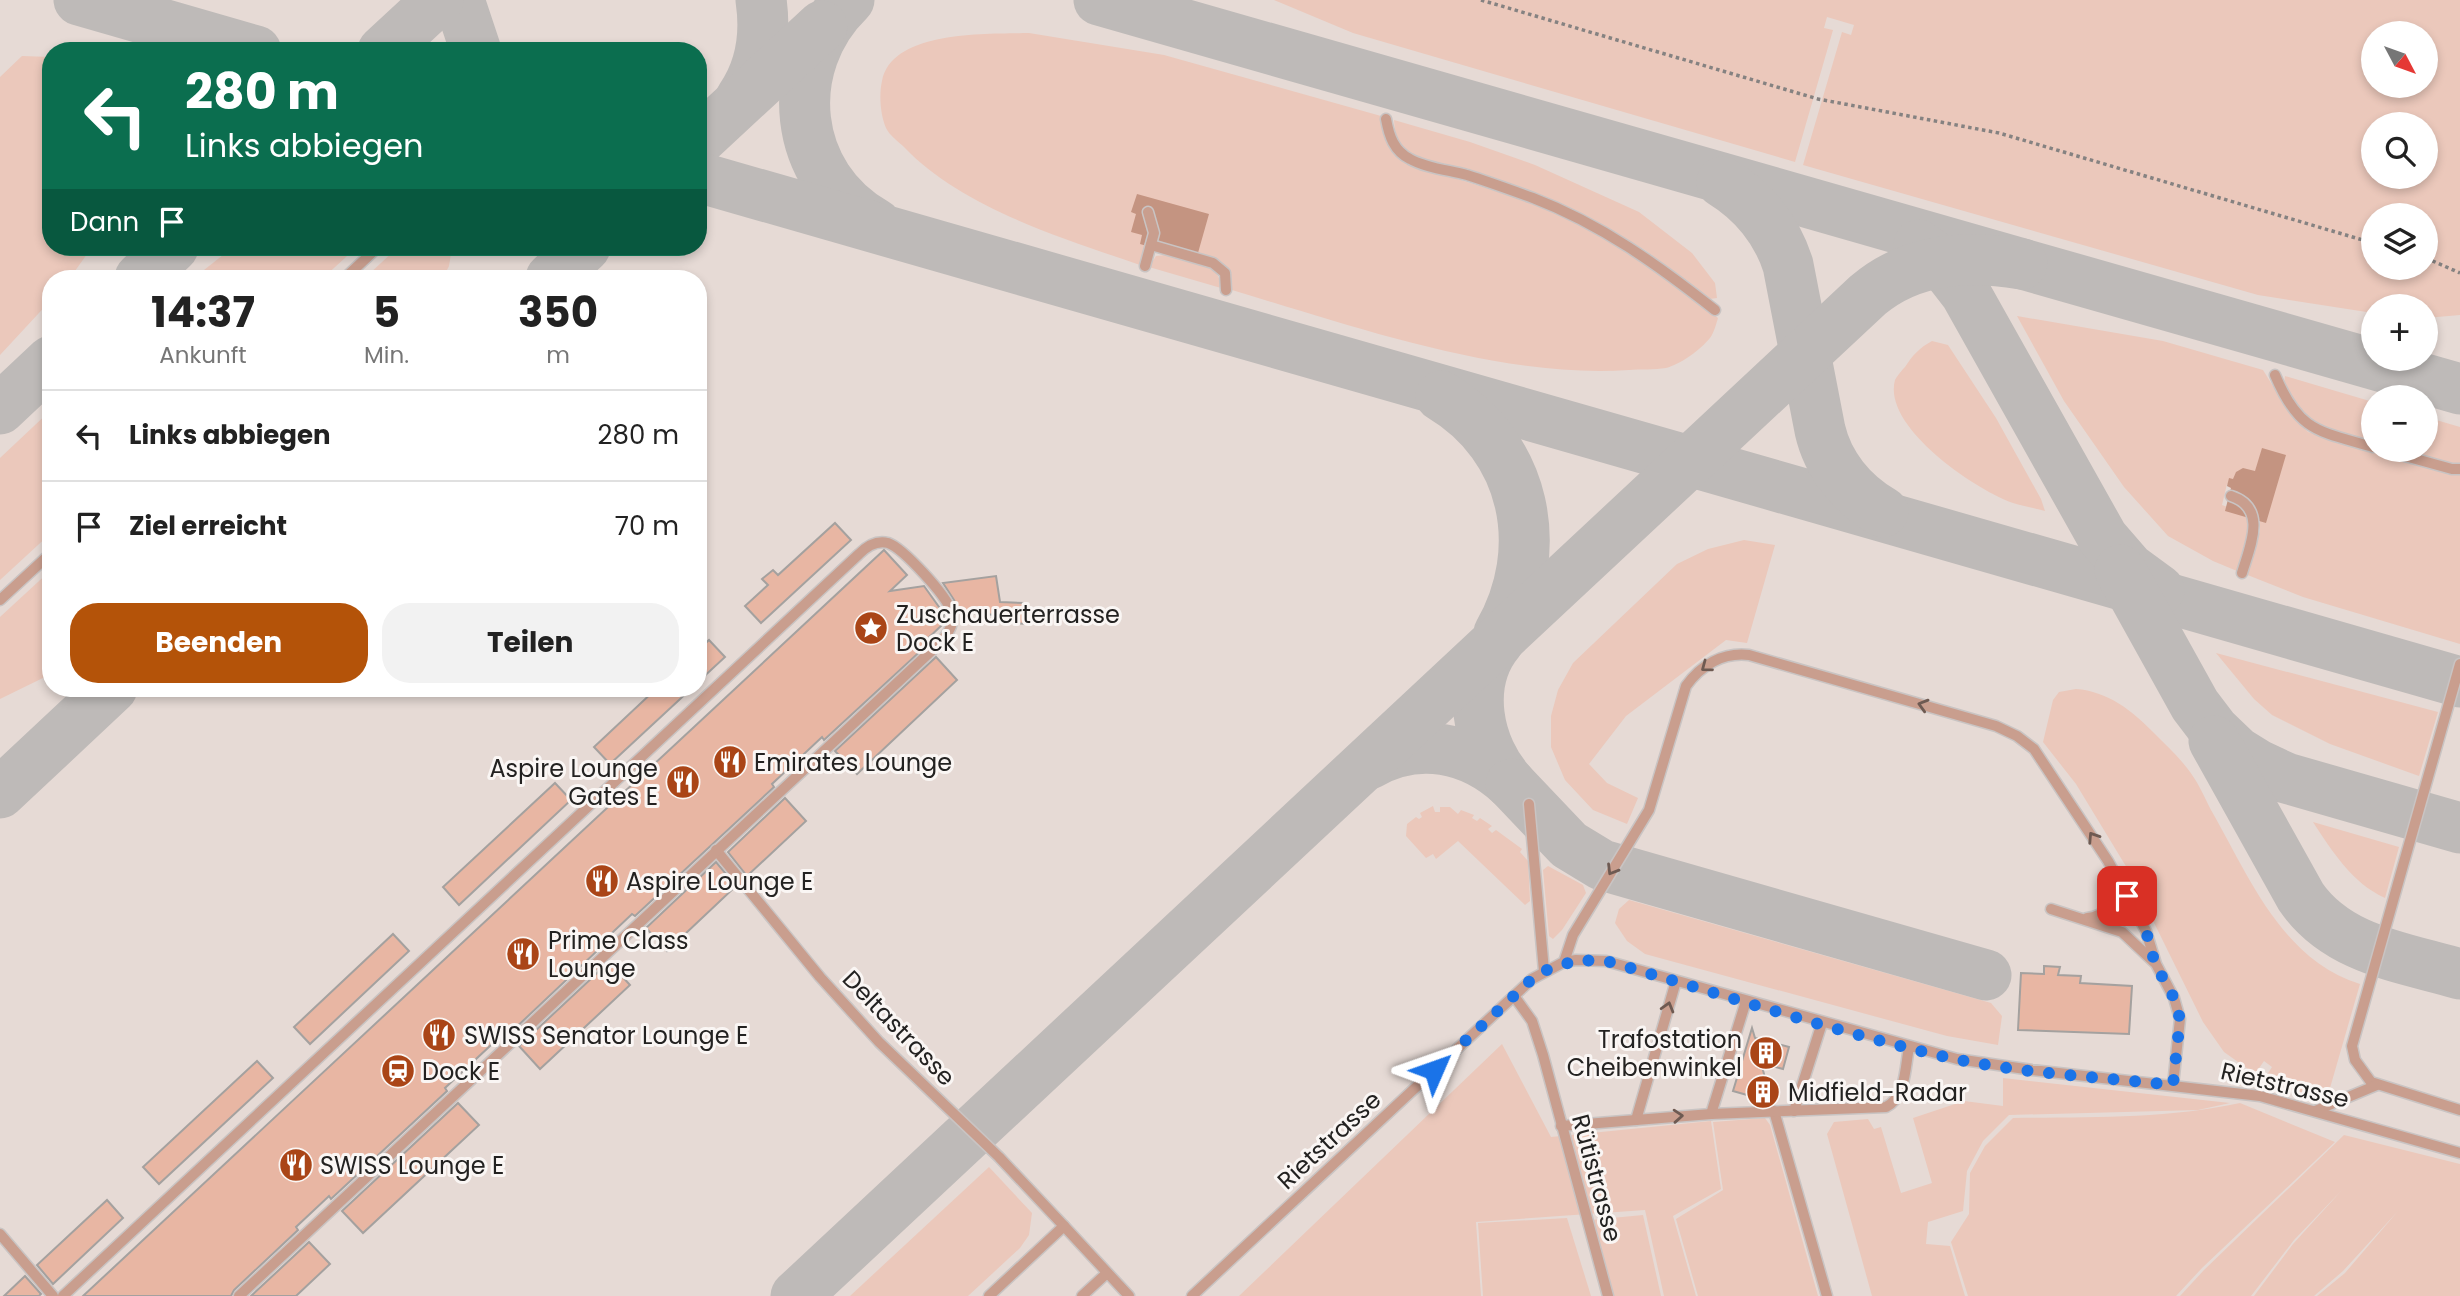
<!DOCTYPE html>
<html lang="de">
<meta charset="utf-8">
<style>
:root{--surface:#fff;--page:#f2f2f2;--text:#222;--muted:#767676;--line:#e0e0e0;--accent:#b45309}
body{margin:0;font-family:Poppins,sans-serif;background:var(--page);color:var(--text);height:100vh;display:flex;flex-direction:column;font-size:26px;white-space:nowrap}
*{box-sizing:border-box;margin:0}
p{font-size:23px;color:var(--muted)}
.icon{flex:none;width:38px;height:38px;fill:none;stroke:currentColor;stroke-width:2;stroke-linecap:round;stroke-linejoin:round}
.map{position:relative;flex:1;overflow:hidden}
.details{position:absolute;left:42px;top:270px;width:665px;height:427px;display:flex;flex-direction:column;background:var(--surface);border-radius:28px;box-shadow:0 4px 10px #0003}
.details>*{flex:none}
.guide{position:absolute;left:42px;top:42px;width:665px;height:214px;border-radius:28px;box-shadow:0 4px 10px #0003;background:#0b6e4f;color:#fff;overflow:hidden}
.needle{width:46px;rotate:131deg}
.controls{position:absolute;left:2361px;top:21px;display:grid;gap:14px}
.controls a{display:grid;place-items:center;width:77px;height:77px;border-radius:50%;background:var(--surface);box-shadow:0 4px 10px #0003;font-size:35px}
.pin{position:absolute;display:grid;place-items:center;width:60px;height:60px;color:#fff;margin:-30px;border-radius:14px;box-shadow:0 4px 10px #0006}
.me{position:absolute;width:77px;margin:-38px;rotate:47deg;stroke-linejoin:round;filter:drop-shadow(0 0 5px #0008)}
.turn{display:flex;align-items:center;gap:24px;height:147px;padding:0 28px;font-size:32px}
.turn .icon{width:91px;height:91px;stroke-width:2.5}
.turn b{display:block;font-size:49px;line-height:60px}
.then{display:flex;align-items:center;height:66px;padding:0 28px;background:#0003;gap:14px;font-size:26px}
.eta{display:flex;justify-content:space-evenly;align-items:center;height:119px;text-align:center}
.eta b{font-size:42px;font-weight:700;line-height:49px}
.cta{display:flex;gap:14px;margin-top:auto;padding:14px 28px}
.cta a{flex:1;height:80px;border-radius:28px;background:var(--accent);color:#fff;font-size:28px;font-weight:700;line-height:80px;text-align:center}
.cta a+a{background:var(--page);color:var(--text)}
ul{padding:0;list-style:none}
li{display:flex;align-items:center;gap:21px;height:91px;padding:0 28px;border-top:2px solid var(--line)}
li div{flex:1}
li b{display:block;font-size:26px}
li em{font-style:normal}
.map>svg:first-child{display:block}
.built{fill:#e6dad5;fill-rule:evenodd}
.green{fill:#ebc8bb;fill-rule:evenodd}
.water{fill:#c49481}
.lines{fill:none;stroke-linecap:round;stroke-linejoin:round}
.taxiway{stroke:#bebab8;stroke-width:51}
.building{fill:#e8b6a3;stroke:#a4a19f;stroke-width:2}
.service-casing{stroke:#c9c4c3;stroke-width:13}
.path{stroke:#858281;stroke-width:3.5;stroke-dasharray:3.5 3.5;stroke-linecap:butt}
.service{stroke:#c99e8e;stroke-width:10}
.oneway{stroke:#6e5a52}
.route{stroke:#1a73e8;stroke-width:12;stroke-dasharray:0 21.6}
.labels{text-anchor:middle;dominant-baseline:central;stroke-width:6;stroke-linejoin:round;paint-order:stroke}
.poi-label{font-size:24px;fill:#232221;stroke:#faf6f4;text-anchor:start}
.street-label{font-size:24px;fill:#232221;stroke:#faf6f4}
</style>
<div class="map">
<svg width="2460" height="1296" viewBox="0 0 2460 1296">
<rect width="100%" height="100%" fill="#ede8e7"/>
<path class="built" d="M0,0H2460V1296H0ZM2373,33H2426V86H2373ZM51,51H698V247H51ZM2373,124H2426V177H2373ZM2373,215H2426V268H2373ZM51,278H698V688H51ZM2373,306H2426V359H2373ZM2373,397H2426V450H2373Z"/>
<g class="green">
<path d="M1274,0H2460V315L2426,318V306H2373V313L2258,295L1803,165L1842,32L1851,35L1854,25L1827,17L1824,28L1833,30L1795,162L1353,33ZM2373,33H2426V86H2373ZM2373,124H2426V177H2373ZM2373,215H2426V268H2373Z"/>
<path d="M1029,33L1164,55L1381,116C1382,139 1391,154 1411,166C1482,185 1555,208 1620,245C1655,265 1686,293 1718,318C1716,324 1714,333 1710,338C1700,350 1681,364 1666,368C1655,370 1640,369 1629,370C1502,379 1352,326 1232,290C1231,275 1229,265 1214,257L1148,239L1140,265C1062,238 962,208 904,147C899,142 889,135 886,128C880,114 879,94 882,81C892,29 990,34 1029,33Z"/>
<path d="M22,56L51,57V247H92L70,278H51V300L0,355V77Z"/>
<path d="M1394,120L1470,142L1535,165L1639,212L1692,253L1715,283L1717,298L1710,299L1645,250L1591,220L1408,154C1398,143 1395,136 1394,120Z"/>
<path d="M233,247H357L323,278H194Z"/>
<path d="M398,247H452L449,266L443,278H365Z"/>
<path d="M1166,255C1188,260 1220,260 1221,288L1149,267L1156,256Z"/>
<path d="M2017,316L2163,341L2263,370L2289,412L2308,432L2448,473L2460,475V644L2303,597L2245,574L2260,531V520L2241,489L2227,484L2222,505L2245,513L2250,523L2237,571L2213,561L2168,536L2124,487L2064,401Z"/>
<path d="M1932,341L1948,345L1996,418L2041,499L2045,511C2035,508 2023,506 2013,503C1976,490 1882,427 1895,380C1897,376 1902,370 1905,367C1913,355 1919,348 1932,341Z"/>
<path d="M2285,376L2373,402V442L2319,426L2303,416L2284,384Z"/>
<path d="M51,410V533L0,580V458Z"/>
<path d="M2426,417L2460,427V465L2452,464L2401,450H2426Z"/>
<path d="M1744,540L1775,545L1747,643L1726,640L1626,716L1589,764L1607,783L1638,798L1627,824L1593,810L1565,780L1551,747V716L1558,690L1573,663L1677,564L1708,549Z"/>
<path d="M51,570V674L0,699V617Z"/>
<path d="M2216,653L2438,712L2419,776L2330,744L2272,715L2254,699Z"/>
<path d="M2076,689C2107,691 2133,711 2154,733C2165,744 2177,755 2187,768C2197,780 2204,796 2211,810C2249,876 2281,959 2360,984L2330,1088L2331,1092L2325,1099L2317,1100L2263,1081L2272,1067L2264,1061L2255,1074L2224,1052L2203,1022L2127,868L2076,784L2043,742L2053,700L2059,692Z"/>
<path d="M1433,806L1435,812H1440V807H1450L1458,814L1461,810L1474,815L1472,818L1477,821L1480,818L1492,826L1488,829L1492,833L1496,830L1522,849L1520,852L1528,861L1530,901L1525,905L1458,841L1436,859L1433,854L1426,858L1406,836L1407,824L1416,817L1419,819L1422,817L1420,813Z"/>
<path d="M2313,822L2399,847L2385,898C2352,883 2332,851 2313,822Z"/>
<path d="M1548,866L1583,885L1586,893L1562,930L1553,939L1549,936L1543,870Z"/>
<path d="M1629,900L1991,1003L2002,1016L1998,1045L1947,1036L1645,954L1627,941L1615,923L1619,909Z"/>
<path d="M1502,1044L1551,1137L1711,1121L1721,1189L1673,1216L1696,1296H1664L1645,1210L1476,1222L1481,1296H1239Z"/>
<path d="M2003,1078L2230,1103L2198,1110L2009,1115L1983,1141L1967,1171L1963,1211L1928,1222L1926,1244L1950,1246L1965,1296H1872L1827,1134L1834,1122L1868,1119L1874,1129L1881,1127L1901,1193L1932,1183L1913,1118L1964,1101L2003,1106Z"/>
<path d="M2240,1103L2335,1142L2202,1268L2176,1296H1968L1951,1242L1969,1214L1970,1173L1985,1146L2013,1118C2089,1117 2166,1119 2240,1103Z"/>
<path d="M1765,1118L1770,1125L1818,1296H1698L1676,1219L1723,1190L1713,1122Z"/>
<path d="M2344,1135L2460,1164V1296H2317L2345,1273L2398,1211L2343,1271L2314,1296H2254L2293,1244L2342,1190L2294,1240L2251,1296H2180L2204,1270Z"/>
<path d="M989,1167L1032,1213L1029,1235L1020,1248L968,1296H850Z"/>
<path d="M1643,1215L1661,1296H1612L1591,1220Z"/>
<path d="M1567,1218L1591,1296H1483L1478,1223Z"/>
</g>
<g class="water">
<path d="M1137,194L1209,214L1196,260L1140,244L1142,235L1131,232L1136,214L1131,212Z"/>
<path d="M2262,448L2286,455L2266,523L2225,511L2231,488L2227,486L2229,478L2233,479L2236,472L2243,468L2255,471Z"/>
</g>
<g class="lines">
<g class="taxiway">
<path d="M79,0L256,51"/>
<path d="M459,0L476,51"/>
<path d="M849,0C781,66 792,177 876,224"/>
<path d="M1099,0L2460,389"/>
<path d="M383,51L438,0"/>
<path d="M741,98C761,69 766,34 761,0"/>
<path d="M698,141L822,26"/>
<path d="M698,177L2460,682"/>
<path d="M1722,182C1753,201 1777,230 1788,265L1820,430C1828,465 1852,494 1883,512"/>
<path d="M1919,245L1942,263L1966,294L2103,538L2129,568L2159,590"/>
<path d="M140,278L173,247"/>
<path d="M551,278L585,247"/>
<path d="M1441,396C1526,447 1547,549 1499,633"/>
<path d="M0,409L51,361"/>
<path d="M2120,570L2195,705L2214,730L2237,752L2258,765L2286,778L2460,828"/>
<path d="M2214,741L2301,897C2338,950 2402,957 2460,974"/>
<path d="M1369,764C1418,736 1471,747 1511,784C1477,747 1464,683 1499,641"/>
<path d="M1511,784L1569,845L1602,865L1986,975"/>
<path d="M0,793L112,688"/>
<path d="M796,1296L1868,295C1912,258 1967,255 2022,264"/>
</g>
</g>
<g class="building">
<path d="M835,523L851,540L761,623L745,606L768,585L762,579L773,570L778,575Z"/>
<path d="M884,550L907,575L890,591L924,586L944,614L943,624L923,643L926,646L824,740L822,737L772,784L774,787L635,916L632,914L596,948L598,950L508,1035L505,1032L445,1088L447,1091L331,1199L329,1196L296,1227L298,1230L234,1290L231,1296H83Z"/>
<path d="M996,576L1000,602L1024,603L1023,608H1028L1027,624L995,622L996,615L959,612L954,600L943,583Z"/>
<path d="M709,640L725,657L698,682V650Z"/>
<path d="M936,657L957,680L857,774L835,751Z"/>
<path d="M657,688H692L610,764L594,747Z"/>
<path d="M555,783L571,800L459,905L443,887Z"/>
<path d="M785,798L806,821L747,876L728,852Z"/>
<path d="M716,862L736,886L667,951L646,928Z"/>
<path d="M393,934L409,951L310,1044L294,1027Z"/>
<path d="M609,962L630,985L540,1069L519,1046Z"/>
<path d="M2044,966L2060,967L2058,975L2081,976L2080,983L2132,986L2129,1034L2018,1030L2021,973L2044,974Z"/>
<path d="M1752,1028L1755,1038L1789,1047L1783,1069L1761,1063L1770,1096L1761,1099L1733,1091Z"/>
<path d="M257,1061L273,1078L159,1184L143,1167Z"/>
<path d="M458,1103L479,1125L363,1233L342,1211Z"/>
<path d="M107,1200L123,1218L53,1284L37,1265Z"/>
<path d="M309,1242L330,1264L296,1296H251Z"/>
<path d="M25,1276L41,1294L39,1296H4Z"/>
</g>
<g class="lines">
<g class="service-casing">
<g id="service">
<path d="M1386,119C1389,136 1394,151 1410,159C1426,168 1448,170 1467,175C1489,182 1511,190 1533,198C1601,224 1658,265 1715,310"/>
<path d="M1151,245L1213,263L1225,273L1226,290"/>
<path d="M1145,266L1154,233L1148,212"/>
<path d="M345,278L378,247"/>
<path d="M2275,375C2299,432 2318,431 2373,447"/>
<path d="M2383,450L2452,469H2460"/>
<path d="M2231,496C2268,508 2250,546 2242,573"/>
<path d="M0,600L51,553"/>
<path d="M2460,664L2352,1046L2355,1060L2371,1082L2460,1110"/>
<path d="M1529,804L1544,971"/>
<path d="M716,850L820,977L879,1042L999,1157L1064,1226"/>
<path d="M2051,909L2122,932L2154,962"/>
<path d="M2087,918C2105,917 2119,899 2117,881"/>
<path d="M1564,962L1573,935L1649,810L1686,686C1701,665 1723,652 1749,655L1996,726L2017,736L2034,749L2108,861L2146,931L2156,964L2174,998L2180,1019L2173,1085"/>
<path d="M1514,996L1532,1021L1543,1055L1608,1296"/>
<path d="M1774,1111L1827,1296"/>
<path d="M1794,1111L1822,1023"/>
<path d="M2315,1111L2377,1085"/>
<path d="M1711,1114L1746,1001"/>
<path d="M1636,1120L1676,981"/>
<path d="M1561,1126L1711,1114L1886,1107C1906,1097 1905,1068 1909,1047"/>
<path d="M0,1234L53,1296"/>
<path d="M63,1296L859,554C867,546 876,540 888,543C903,548 947,596 951,611C955,624 949,631 942,641L239,1296"/>
<path d="M989,1296L1064,1226L1129,1296"/>
<path d="M1082,1296L1107,1273"/>
<path d="M1192,1296L1532,979L1564,962L1576,960L1606,961L1957,1059L2032,1070L2260,1096L2460,1153"/>
</g>
</g>
<g class="path">
<path d="M1481,0L1818,99L1999,133L2373,243"/>
<path d="M2426,258L2460,273"/>
</g>
<use href="#service" class="service"/>
</g>
<defs><path id="oneway-chevron" d="M-2-3.5L2.5 0L-2 3.5" fill="none" stroke-width="1.6" stroke-linecap="round" stroke-linejoin="round" transform="scale(1.75)"/></defs>
<g class="oneway">
<use href="#oneway-chevron" transform="translate(1706 667) rotate(143)"/>
<use href="#oneway-chevron" transform="translate(1923 705) rotate(-164)"/>
<use href="#oneway-chevron" transform="translate(2093 837) rotate(-123)"/>
<use href="#oneway-chevron" transform="translate(1612 870) rotate(121)"/>
<use href="#oneway-chevron" transform="translate(1668 1007) rotate(-74)"/>
<use href="#oneway-chevron" transform="translate(1678 1116) rotate(-4)"/>
</g>
<g class="lines">
<path class="route" d="M1434,1070L1532,979L1544,971L1577,960L1606,961L1620,965C1731,997 1842,1034 1955,1059C2026,1074 2101,1077 2173,1085L2180,1019L2174,998L2155,964L2146,931L2127,896"/>
</g>
<defs>
<g id="sight-disc" transform="scale(1.75)"><circle r="9.5" fill="#aa4517" stroke="#faf6f4"/><path d="M0-6L1.8-2.2L6-1.7L2.9 1.2L3.7 5.4L0 3.3L-3.7 5.4L-2.9 1.2L-6-1.7L-1.8-2.2Z" fill="#fff"/></g>
<g id="restaurant-disc" transform="scale(1.75)"><circle r="9.5" fill="#aa4517" stroke="#faf6f4"/><path d="M-5-6h1v4h1v-4h1v4h1v-4h1v5L-1.5 .5V6h-2V.5L-5-1ZM5-6V6H3V1.5H1.5Q1.5-4 5-6Z" fill="#fff"/></g>
<g id="building-disc" transform="scale(1.75)"><circle r="9.5" fill="#aa4517" stroke="#faf6f4"/><path d="M-4-6H4V6H1V3H-1V6H-4ZM-2.5-4.3h1.7v1.8h-1.7ZM.8-4.3h1.7v1.8H.8ZM-2.5-1h1.7V.8h-1.7ZM.8-1h1.7V.8H.8Z" fill="#fff"/></g>
<g id="station-disc" transform="scale(1.75)"><circle r="9.5" fill="#aa4517" stroke="#faf6f4"/><path d="M-3-6H3Q5-6 5-4V2Q5 4 3 4L4.5 6H3L1.5 4h-3L-3 6H-4.5L-3 4Q-5 4-5 2V-4Q-5-6-3-6ZM-3.5-4v3h7v-3ZM-3.5 1v1.5H-2V1ZM2 1v1.5H3.5V1Z" fill="#fff"/></g>
</defs>
<g fill-rule="evenodd">
<use href="#sight-disc" x="871" y="628"/>
<use href="#restaurant-disc" x="730" y="762"/>
<use href="#restaurant-disc" x="683" y="782"/>
<use href="#restaurant-disc" x="602" y="881"/>
<use href="#restaurant-disc" x="523" y="954"/>
<use href="#restaurant-disc" x="439" y="1035"/>
<use href="#building-disc" x="1766" y="1053"/>
<use href="#station-disc" x="398" y="1071"/>
<use href="#building-disc" x="1763" y="1092"/>
<use href="#restaurant-disc" x="296" y="1165"/>
</g>
<g class="labels">
<g class="poi-label">
<text x="896" y="614">Zuschauerterrasse<tspan x="896" dy="28">Dock E</tspan></text>
<text x="754" y="762">Emirates Lounge</text>
<text x="658" y="768" text-anchor="end">Aspire Lounge<tspan x="658" dy="28">Gates E</tspan></text>
<text x="626" y="881">Aspire Lounge E</text>
<text x="548" y="940">Prime Class<tspan x="548" dy="28">Lounge</tspan></text>
<text x="464" y="1035">SWISS Senator Lounge E</text>
<text x="1742" y="1039" text-anchor="end">Trafostation<tspan x="1742" dy="28">Cheibenwinkel</tspan></text>
<text x="422" y="1071">Dock E</text>
<text x="1788" y="1092">Midfield-Radar</text>
<text x="320" y="1165">SWISS Lounge E</text>
</g>
<g class="street-label">
<text transform="translate(899 1028) rotate(46)">Deltastrasse</text>
<text transform="translate(2285 1085) rotate(13)">Rietstrasse</text>
<text transform="translate(1329 1140) rotate(-43)">Rietstrasse</text>
<text transform="translate(1597 1178) rotate(75)">Rütistrasse</text>
</g>
</g>
</svg>
<div class="controls">
<a><svg class="needle" viewBox="-14 -14 28 28"><path d="M0-13l5 13h-10z" fill="#e53935"/><path d="M0 13l5-13h-10z" fill="#767676"/></svg></a>
<a><svg class="icon" aria-label="search" viewBox="0 0 24 24"><circle cx="10" cy="10" r="6"/><path d="M15 15l6 6"/></svg></a>
<a><svg class="icon" aria-label="layers" viewBox="0 0 24 24"><path d="M12 4l9 5-9 5-9-5zM3 14l9 5 9-5"/></svg></a>
<a>+</a>
<a>−</a>
</div>
<div class="pin" style="left:2127px;top:896px;background:#d93025"><svg class="icon" aria-label="arrive" viewBox="0 0 24 24"><path d="M6 21V4h12l-3 4 3 4H6"/></svg></div>
<svg class="me" style="left:1434px;top:1070px" viewBox="-20 -20 40 40"><path d="M0-17L14 15 0 8-14 15z" fill="#1a73e8" stroke="#fff" stroke-width="4"/></svg>
<div class="guide">
<div class="turn"><svg class="icon" aria-label="left" viewBox="0 0 24 24"><path d="M17 20v-9H6M10 6l-5 5 5 5"/></svg><div><b>280 m</b>Links abbiegen</div></div>
<div class="then">Dann<svg class="icon" aria-label="arrive" viewBox="0 0 24 24"><path d="M6 21V4h12l-3 4 3 4H6"/></svg></div>
</div>
<section class="details">
<div class="eta">
<div><b>14:37</b><p>Ankunft</p></div>
<div><b>5</b><p>Min.</p></div>
<div><b>350</b><p>m</p></div>
</div>
<ul>
<li><svg class="icon" aria-label="left" viewBox="0 0 24 24"><path d="M17 20v-9H6M10 6l-5 5 5 5"/></svg><div><b>Links abbiegen</b></div><em>280 m</em></li>
<li><svg class="icon" aria-label="arrive" viewBox="0 0 24 24"><path d="M6 21V4h12l-3 4 3 4H6"/></svg><div><b>Ziel erreicht</b></div><em>70 m</em></li>
</ul>
<div class="cta"><a>Beenden</a><a>Teilen</a></div>
</section>
</div>
